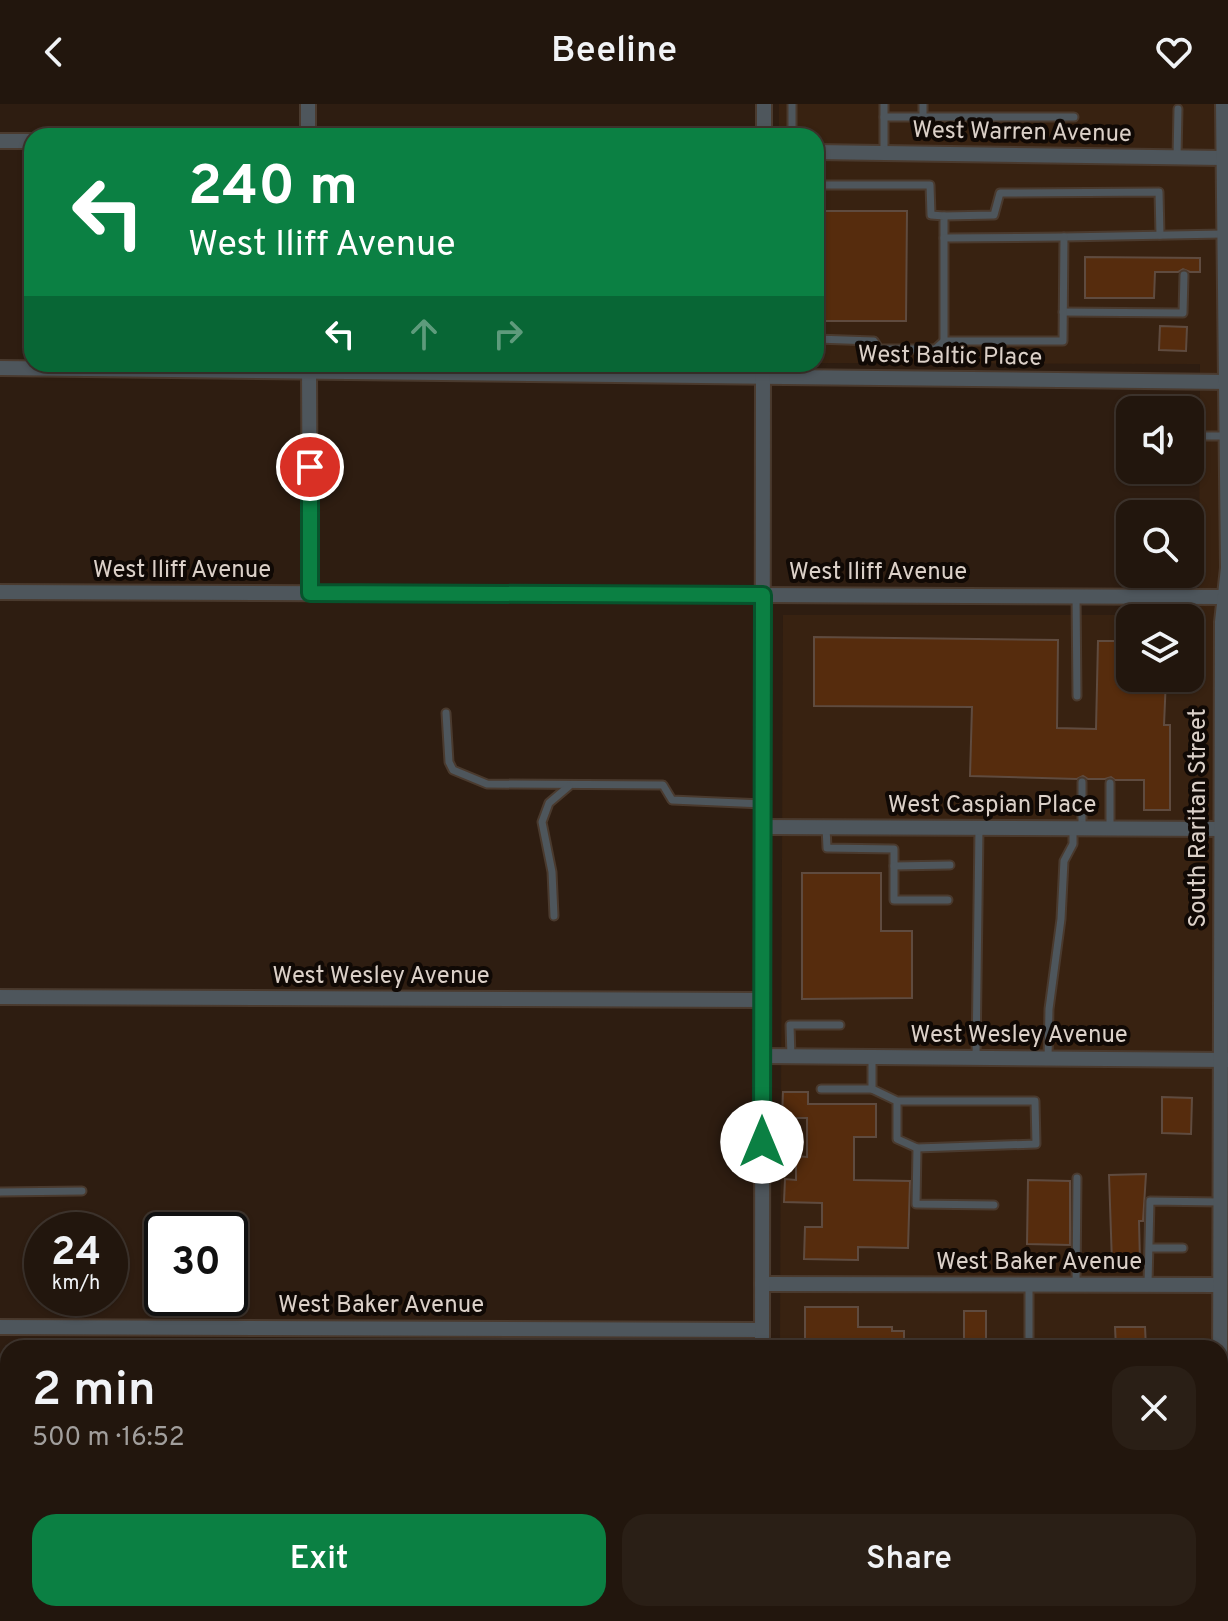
<!DOCTYPE html>
<meta charset="utf-8">
<style>
:root{--surface:#22160d;--page:#2a1f16;--text:#f1f3f6;--muted:#a29f9d;--line:#3f352e;--accent:#0b8043}
body{margin:0;font-family:Overpass,sans-serif;background:var(--page);color:var(--text);height:100vh;display:flex;flex-direction:column;font-size:30px;white-space:nowrap}
*{box-sizing:border-box;margin:0}
p{font-size:26px;color:var(--muted)}
.icon{flex:none;width:44px;height:44px;fill:none;stroke:currentColor;stroke-width:2;stroke-linecap:round;stroke-linejoin:round}
.map{position:relative;flex:1;overflow:hidden}
.sheet{position:absolute;left:0px;top:1236px;width:1228px;height:282px;display:flex;flex-direction:column;background:var(--surface);border-radius:24px 24px 0 0;box-shadow:0 2px 6px #0004,0 0 0 2px var(--line)}
.sheet>*{flex:none}
.banner{position:absolute;left:24px;top:24px;width:800px;height:244px;border-radius:24px;box-shadow:0 2px 6px #0004,0 0 0 2px var(--line);background:#0b8043;color:#fff;overflow:hidden}
.controls{position:absolute;left:1116px;top:292px;display:grid;gap:16px}
.controls a{display:grid;place-items:center;width:88px;height:88px;border-radius:16px;background:var(--surface);box-shadow:0 2px 6px #0004,0 0 0 2px var(--line);font-size:40px}
.speed{position:absolute;left:24px;top:1108px;display:flex;gap:16px;font-size:40px;font-weight:700;text-align:center}
.speed>*{display:grid;place-content:center;width:104px;height:104px;border-radius:50%;background:var(--surface);box-shadow:0 2px 6px #0004,0 0 0 2px var(--line);line-height:1}
.speed small{font-size:20px;font-weight:400}
.speed .limit{border:4px solid #111;border-radius:12px;background:#fff;color:#111}
.pin{position:absolute;display:grid;place-items:center;width:68px;height:68px;color:#fff;margin:-34px;border:4px solid #fff;border-radius:50%;box-shadow:0 2px 8px #0007}
.me{position:absolute;width:88px;margin:-44px;rotate:0deg;stroke-linejoin:round;filter:drop-shadow(0 0 6px #0008)}
.turn{display:flex;align-items:center;gap:28px;height:168px;padding:0 32px;font-size:36px}
.turn .icon{width:104px;height:104px;stroke-width:2.5}
.turn b{display:block;font-size:56px;line-height:68px}
.lanes{display:flex;align-items:center;height:76px;padding:0 32px;background:#0003;justify-content:center;gap:40px;direction:ltr}
.lanes .off{opacity:.35}
.round{display:grid;place-items:center;flex:none;width:84px;height:84px;border-radius:24px;background:var(--page)}
.head{display:flex;align-items:center;justify-content:space-between;height:136px;padding:0 32px}
h1{font-size:48px;font-weight:600;line-height:60px}
.button{display:flex;gap:16px;margin-top:auto;padding:16px 32px}
.button a{flex:1;height:92px;border-radius:24px;background:var(--accent);color:#fff;font-size:32px;font-weight:600;line-height:92px;text-align:center}
.button a+a{background:var(--page);color:var(--text)}
header{display:flex;justify-content:space-between;align-items:center;height:104px;padding:0 32px;background:var(--surface);font-size:36px;font-weight:600}
.map>svg:first-child{display:block}
.built{fill:#382211;fill-rule:evenodd}
.building{fill:#562c0d;stroke:#5f4b3f;stroke-width:2}
.lines{fill:none;stroke-linecap:round;stroke-linejoin:round}
.service-casing{stroke:#4a3a2e;stroke-width:11}
.minor-casing{stroke:#4a3a2e;stroke-width:18}
.service{stroke:#4e565c;stroke-width:7}
.minor{stroke:#4e565c;stroke-width:14}
.route-casing{stroke:#07532c;stroke-width:20}
.route{stroke:#0b8043;stroke-width:14}
.labels{text-anchor:middle;dominant-baseline:central;stroke-width:8;stroke-linejoin:round;paint-order:stroke}
.street-label{font-size:24px;fill:#dbd0c8;stroke:#100905}
</style>
<header><svg class="icon" aria-label="back" viewBox="0 0 24 24"><path d="M15 5l-7 7 7 7"/></svg>Beeline<svg class="icon" aria-label="heart" viewBox="0 0 24 24"><path d="M12 20l-8-8c-3-5 5-10 8-4 3-6 11-1 8 4z"/></svg></header>
<div class="map">
<svg width="1228" height="1517" viewBox="0 0 1228 1517">
<rect width="100%" height="100%" fill="#2e1d11"/>
<path class="built" d="M779,0H1228V1517H779V1510H1220V1244H780L783,511H1199L1200,260L816,259V32H779ZM1130,514H1190V574H1130Z"/>
<g class="building">
<path d="M816,107H907L906,217H816Z"/>
<path d="M1085,153L1200,154V168H1190L1183,165L1178,168H1155L1154,194H1085Z"/>
<path d="M1160,222L1187,223L1186,247L1159,246Z"/>
<path d="M814,533L1058,536L1057,624L1096,625L1098,537H1130V574H1166L1164,621H1170V706H1144V676H1115L1111,673L1105,675H1088L1083,672L1077,675L970,672L972,603L814,602Z"/>
<path d="M802,769H881V827H912V894L802,895Z"/>
<path d="M783,988H808V1000H876V1033H854V1076L910,1077L908,1144L858,1143V1156L804,1155L805,1123H822V1099L784,1098L785,1075L796,1076V1052L807,1053V1014H782Z"/>
<path d="M1162,993L1192,994L1191,1030L1162,1029Z"/>
<path d="M1146,1070L1143,1117H1139L1140,1158L1112,1159L1109,1071Z"/>
<path d="M1028,1076L1070,1077V1141L1027,1140Z"/>
<path d="M805,1203H858V1223H892V1227H904V1244H805Z"/>
<rect x="964" y="1207" width="22" height="37"/>
<path d="M1115,1223H1145L1146,1244H1116Z"/>
</g>
<g class="lines">
<g class="service-casing">
<g id="service">
<path d="M923,0V13H1074"/>
<path d="M884,13H923"/>
<path d="M792,32V0"/>
<path d="M884,49V0"/>
<path d="M1177,53L1178,5"/>
<path d="M816,81H930L931,111L944,112V134"/>
<path d="M944,112L994,111L1000,89L1159,88L1160,131"/>
<path d="M1063,208L1183,209L1184,171"/>
<path d="M816,235L874,237L879,245H935L944,237H1063L1064,133L1223,130"/>
<path d="M944,237V134L1064,133"/>
<path d="M1190,332H1226"/>
<path d="M1076,492L1077,592"/>
<path d="M446,609L449,658L453,666L487,680L663,681L672,696L763,700"/>
<path d="M1082,678V724"/>
<path d="M826,723L827,744L894,745V762L950,761"/>
<path d="M1110,724V679"/>
<path d="M894,762V796H948"/>
<path d="M554,812L552,768L542,718L549,699L569,682"/>
<path d="M791,953L790,921H840"/>
<path d="M872,953V985L897,997H1035L1036,1040L917,1044L897,1035V997"/>
<path d="M976,954L979,724"/>
<path d="M1048,955L1049,905L1061,815L1064,757L1073,740V724"/>
<path d="M821,985H872"/>
<path d="M917,1044L916,1100L994,1101"/>
<path d="M0,1088L82,1087"/>
<path d="M1151,1144H1183"/>
<path d="M1148,1180L1150,1097L1220,1098"/>
<path d="M1029,1181V1244"/>
<path d="M1076,1181L1077,1074"/>
<path d="M0,1368L8,1360"/>
</g>
</g>
<g class="minor-casing">
<g id="minor">
<path d="M308,0V32"/>
<path d="M764,32V0"/>
<path d="M0,37H32"/>
<path d="M816,48L1223,54"/>
<path d="M309,260L310,489"/>
<path d="M0,264L1228,278"/>
<path d="M0,488L1224,493"/>
<path d="M762,723L1221,725"/>
<path d="M0,893L762,896"/>
<path d="M762,952L1228,956"/>
<path d="M762,1180L1220,1181"/>
<path d="M0,1223L762,1226"/>
<path d="M762,1244L763,260"/>
<path d="M1220,1284L1222,518L1228,464L1223,0"/>
<path d="M0,1405H8"/>
<path d="M1220,1411H1228"/>
<path d="M1220,1510V1517"/>
<path d="M761,1517V1510"/>
</g>
</g>
<use href="#service" class="service"/>
<use href="#minor" class="minor"/>
</g>
<g class="lines">
<g class="route-casing">
<path id="route" d="M310,363V489L763,491L762,1038"/>
</g>
<use href="#route" class="route"/>
</g>
<g class="labels">
<g class="street-label">
<text transform="translate(1022 29) rotate(1)">West Warren Avenue</text>
<text transform="translate(950 253) rotate(1)">West Baltic Place</text>
<text x="182" y="467">West Iliff Avenue</text>
<text x="878" y="469">West Iliff Avenue</text>
<text x="992" y="702">West Caspian Place</text>
<text transform="translate(1199 714) rotate(-90)">South Raritan Street</text>
<text x="381" y="873">West Wesley Avenue</text>
<text x="1019" y="932">West Wesley Avenue</text>
<text x="1039" y="1159">West Baker Avenue</text>
<text x="381" y="1202">West Baker Avenue</text>
</g>
</g>
</svg>
<div class="controls">
<a><svg class="icon" aria-label="sound" viewBox="0 0 24 24"><path d="M4 9h4l5-4v14l-5-4H4zM17 9q2 3 0 6"/></svg></a>
<a><svg class="icon" aria-label="search" viewBox="0 0 24 24"><circle cx="10" cy="10" r="6"/><path d="M15 15l6 6"/></svg></a>
<a><svg class="icon" aria-label="layers" viewBox="0 0 24 24"><path d="M12 4l9 5-9 5-9-5zM3 14l9 5 9-5"/></svg></a>
</div>
<div class="speed"><div>24<small>km/h</small></div><div class="limit">30</div></div>
<div class="pin" style="left:310px;top:363px;background:#d93025"><svg class="icon" aria-label="arrive" viewBox="0 0 24 24"><path d="M6 21V4h12l-3 4 3 4H6"/></svg></div>
<svg class="me" style="left:762px;top:1038px" viewBox="-20 -20 40 40"><circle r="19" fill="#fff"/><path d="M0-13L10 11 0 6-10 11z" fill="#0b8043"/></svg>
<div class="banner">
<div class="turn"><svg class="icon" aria-label="left" viewBox="0 0 24 24"><path d="M17 20v-9H6M10 6l-5 5 5 5"/></svg><div><b>240 m</b>West Iliff Avenue</div></div>
<div class="lanes"><svg class="icon" aria-label="left" viewBox="0 0 24 24"><path d="M17 20v-9H6M10 6l-5 5 5 5"/></svg><svg class="icon off" aria-label="ahead" viewBox="0 0 24 24"><path d="M12 20V5M6 11l6-6 6 6"/></svg><svg class="icon off" aria-label="right" viewBox="0 0 24 24"><path d="M7 20v-9h11M14 6l5 5-5 5"/></svg></div>
</div>
<section class="sheet">
<div class="head"><div><h1>2 min</h1><p>500 m · 16:52</p></div><a class="round"><svg class="icon" aria-label="close" viewBox="0 0 24 24"><path d="M6 6l12 12M18 6L6 18"/></svg></a></div>
<div class="button"><a>Exit</a><a>Share</a></div>
</section>
</div>
